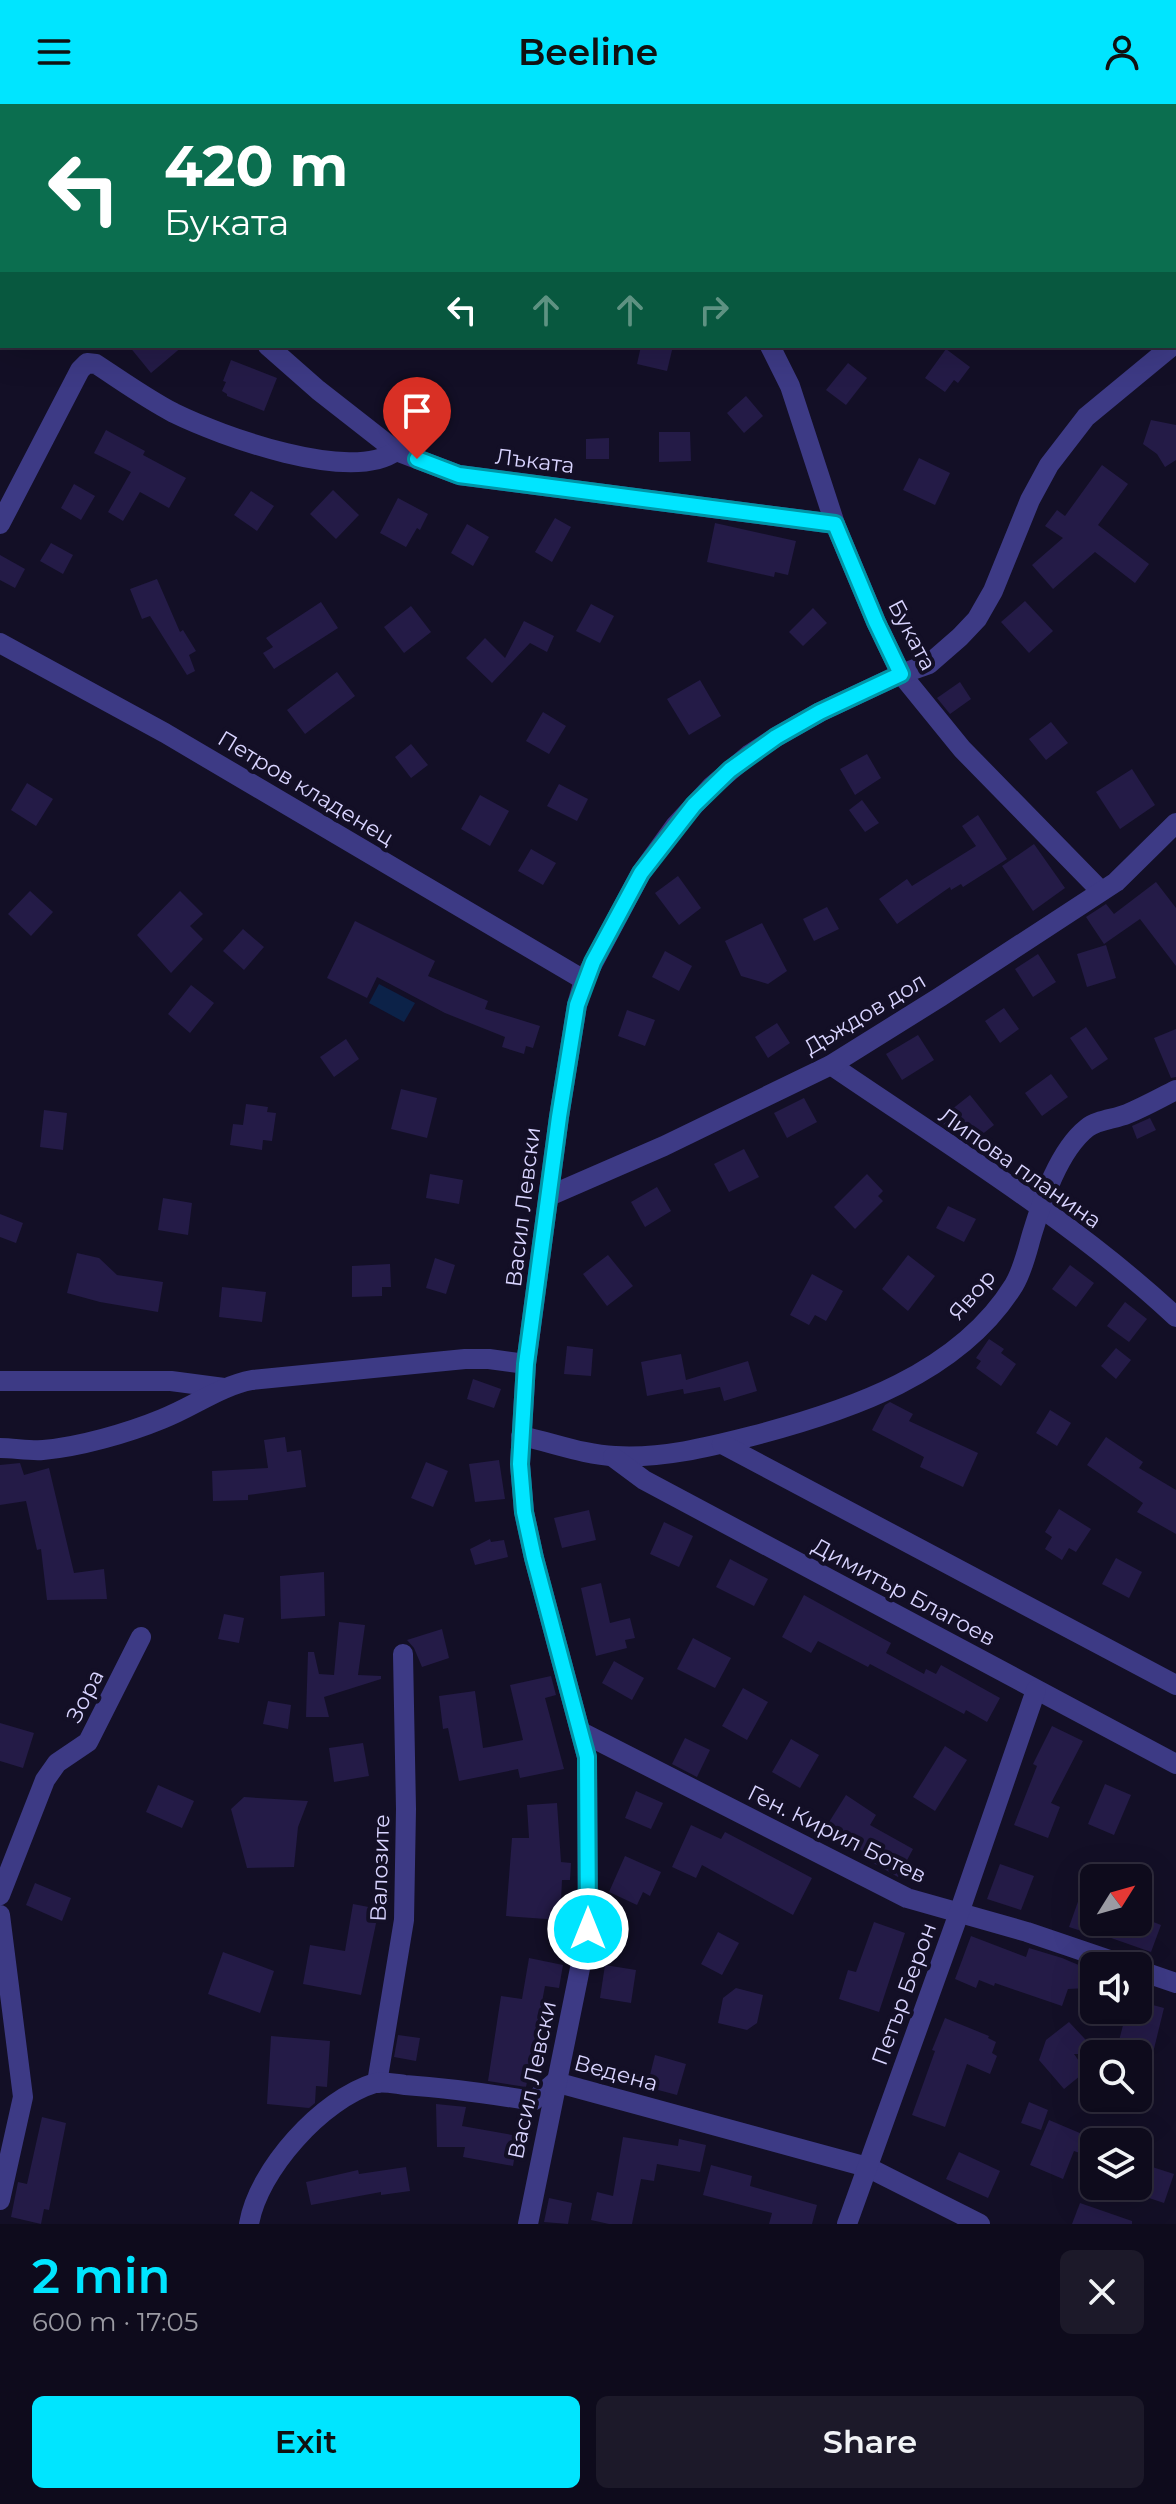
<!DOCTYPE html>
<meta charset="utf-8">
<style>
:root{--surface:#0e0b1c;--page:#1c1929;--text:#f1f3f6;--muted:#9b9ba3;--line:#2e2b3b;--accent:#00e5ff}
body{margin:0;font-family:Montserrat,sans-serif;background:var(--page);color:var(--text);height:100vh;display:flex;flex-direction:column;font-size:30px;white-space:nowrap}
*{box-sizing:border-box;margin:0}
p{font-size:26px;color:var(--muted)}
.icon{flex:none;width:44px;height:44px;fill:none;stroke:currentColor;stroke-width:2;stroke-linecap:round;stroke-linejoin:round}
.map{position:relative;height:2120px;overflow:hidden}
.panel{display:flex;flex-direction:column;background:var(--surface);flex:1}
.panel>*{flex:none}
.hud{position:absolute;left:0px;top:0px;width:1176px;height:244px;box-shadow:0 8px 32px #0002,0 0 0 2px var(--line);background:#0b6e4f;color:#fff;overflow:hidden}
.needle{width:52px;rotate:53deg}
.tools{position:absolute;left:1080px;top:1760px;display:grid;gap:16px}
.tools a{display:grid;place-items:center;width:72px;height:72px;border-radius:12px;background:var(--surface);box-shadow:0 8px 32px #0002,0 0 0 2px var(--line);font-size:40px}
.pin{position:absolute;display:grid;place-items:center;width:68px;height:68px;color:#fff;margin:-82px -34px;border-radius:50% 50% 50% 0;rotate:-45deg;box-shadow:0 0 8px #0007}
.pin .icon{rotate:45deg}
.me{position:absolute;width:88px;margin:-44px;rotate:0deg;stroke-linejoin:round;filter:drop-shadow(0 0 6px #0008)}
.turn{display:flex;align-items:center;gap:28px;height:168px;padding:0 32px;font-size:36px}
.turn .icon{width:104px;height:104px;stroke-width:2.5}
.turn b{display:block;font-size:56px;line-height:68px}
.lanes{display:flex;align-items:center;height:76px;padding:0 32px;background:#0003;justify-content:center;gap:40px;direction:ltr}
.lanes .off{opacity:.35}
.round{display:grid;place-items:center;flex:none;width:84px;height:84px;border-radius:12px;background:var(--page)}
.head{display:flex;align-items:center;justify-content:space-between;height:136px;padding:0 32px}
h1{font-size:48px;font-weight:600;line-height:60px;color:var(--accent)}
.primary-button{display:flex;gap:16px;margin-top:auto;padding:16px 32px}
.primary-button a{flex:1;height:92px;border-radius:12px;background:var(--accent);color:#111;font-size:32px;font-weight:600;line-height:92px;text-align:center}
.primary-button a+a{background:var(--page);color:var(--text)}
header{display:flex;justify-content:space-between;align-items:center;height:104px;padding:0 32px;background:var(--accent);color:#111;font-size:36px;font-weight:600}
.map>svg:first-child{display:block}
.water{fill:#0c2248}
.building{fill:#241b47}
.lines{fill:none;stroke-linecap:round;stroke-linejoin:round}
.minor{stroke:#3d3a85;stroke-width:20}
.route-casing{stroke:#0095a6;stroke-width:20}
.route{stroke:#00e5ff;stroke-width:14}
.labels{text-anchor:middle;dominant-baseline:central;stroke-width:8;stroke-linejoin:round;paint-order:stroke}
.street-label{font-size:22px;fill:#d9d4ff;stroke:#130f26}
</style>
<header><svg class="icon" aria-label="menu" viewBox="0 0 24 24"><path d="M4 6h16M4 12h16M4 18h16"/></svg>Beeline<svg class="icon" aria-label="person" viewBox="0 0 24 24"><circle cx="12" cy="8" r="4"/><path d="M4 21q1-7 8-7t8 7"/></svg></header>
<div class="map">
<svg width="1176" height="2120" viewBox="0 0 1176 2120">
<rect width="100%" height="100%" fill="#130f26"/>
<path class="water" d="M379,880L415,899L404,918L369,899Z"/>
<g class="building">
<path d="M129,242H183L151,269Z"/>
<path d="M641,242H673L667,267L637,260Z"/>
<path d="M946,245L970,263L958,279L954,276L945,288L925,274Z"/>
<path d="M231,256L277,274L264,307L227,292V290L222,287L226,278L223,277Z"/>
<path d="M848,259L867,274L846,301L826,286Z"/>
<path d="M746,292L763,312L744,329L727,309Z"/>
<path d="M1151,316L1176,321V356L1165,363L1157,350L1143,340Z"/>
<path d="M106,326L145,347L143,351L186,374L169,404L140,388L123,417L108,408L131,368L94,349Z"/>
<path d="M659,328H690L691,357L659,358Z"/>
<path d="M609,334V355H586V335Z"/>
<path d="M919,354L950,369L935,401L903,386Z"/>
<path d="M1102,361L1128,380L1098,421L1149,460L1135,479L1095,448L1053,485L1032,461L1063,434L1045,422L1057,406L1065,412Z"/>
<path d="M74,380L95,392L81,416L61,404Z"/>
<path d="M333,386L359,411L336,435L310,410Z"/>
<path d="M251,387L274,402L257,427L234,411Z"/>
<path d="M398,394L428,410L420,426L417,424L406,443L380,429Z"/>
<path d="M555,414L571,423L552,458L535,448Z"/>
<path d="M715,419L796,437L788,471L775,468L774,473L707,458Z"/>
<path d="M467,420L489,433L473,462L451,449Z"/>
<path d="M51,439L73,451L63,470L40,457Z"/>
<path d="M0,451L25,465L15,484L0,476Z"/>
<path d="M157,475L180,528L183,526L196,547L189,551L195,567L187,571L150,512L142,515L130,485Z"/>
<path d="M1025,497L1053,527L1029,549L1001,518Z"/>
<path d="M321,498L338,524L274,565L263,549L273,543L266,534Z"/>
<path d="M591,500L614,512L600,539L576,527Z"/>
<path d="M411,502L431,528L404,549L384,523Z"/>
<path d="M813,504L827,519L803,542L789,528Z"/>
<path d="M524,517L554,532L547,548L530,539L492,579L466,554L485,534L505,554Z"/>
<path d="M337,568L355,592L305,630L287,606Z"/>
<path d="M700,576L721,612L689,631L667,595Z"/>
<path d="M960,578L971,595L950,610L937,594Z"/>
<path d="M543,608L566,622L549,650L526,637Z"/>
<path d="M1051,618L1068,639L1046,656L1029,635Z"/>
<path d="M411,640L428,661L411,674L395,653Z"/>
<path d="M867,650L881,674L855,691L840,665Z"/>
<path d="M1132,665L1155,701L1120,725L1096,688Z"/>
<path d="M27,679L53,695L36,722L11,706Z"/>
<path d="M559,680L588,695L577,717L547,702Z"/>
<path d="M480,691L509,707L490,742L461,725Z"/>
<path d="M862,696L879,719L865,728L849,706Z"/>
<path d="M978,711L1007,755L963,783L961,780L951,786L950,783L897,820L879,795L907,775L912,782L976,742L962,722Z"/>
<path d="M1034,740L1065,784L1033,807L1002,762Z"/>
<path d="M531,745L556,759L543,781L518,767Z"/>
<path d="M678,772L701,804L679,821L655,789Z"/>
<path d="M1156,778L1176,804V862L1140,815L1104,840L1086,813L1106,800L1114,810Z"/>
<path d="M30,787L53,808L31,832L8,810Z"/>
<path d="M180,787L203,810L190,822L203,835L171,869L137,831Z"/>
<path d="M827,803L839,825L814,837L803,815Z"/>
<path d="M355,817L435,857L428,872L488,897L485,905L540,922L533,944L526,942L524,950L502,943L505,933L445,909L377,873L367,894L327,874Z"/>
<path d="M762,819L787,867L768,880L741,872L725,837Z"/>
<path d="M243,825L264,843L244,866L223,847Z"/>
<path d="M1106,841L1116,874L1087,883L1077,850Z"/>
<path d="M665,847L692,862L679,887L652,873Z"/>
<path d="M1038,850L1056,878L1033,893L1015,865Z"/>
<path d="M191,881L214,899L190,929L168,910Z"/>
<path d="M1004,904L1019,925L1000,939L985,917Z"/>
<path d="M627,906L655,916L645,942L618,932Z"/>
<path d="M777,919L790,939L768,954L755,933Z"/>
<path d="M1086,923L1108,955L1092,966L1070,934Z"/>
<path d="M1176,925V973L1171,974L1154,934Z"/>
<path d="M918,931L934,956L902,976L886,950Z"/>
<path d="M346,935L359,955L334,973L320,953Z"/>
<path d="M1051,970L1068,993L1042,1012L1025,989Z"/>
<path d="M401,985L437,994L427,1034L391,1025Z"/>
<path d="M970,991L994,1021L971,1039L943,1020L955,1011L951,1006Z"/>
<path d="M804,994L817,1018L787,1034L774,1009Z"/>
<path d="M246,1000L268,1003L267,1008L276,1009L272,1037L263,1036L262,1046L230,1041L233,1020L243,1021Z"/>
<path d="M44,1006L67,1009L63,1046L40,1043Z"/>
<path d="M1150,1014L1156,1026L1137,1035L1132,1022Z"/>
<path d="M744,1045L759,1073L729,1088L714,1060Z"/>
<path d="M430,1070L463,1076L459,1100L426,1094Z"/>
<path d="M867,1070L883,1087L878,1092L883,1097L855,1125L834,1103Z"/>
<path d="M657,1083L671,1107L645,1123L631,1098Z"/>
<path d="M163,1094L192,1099L188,1131L158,1126Z"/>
<path d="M948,1102L976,1115L964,1138L936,1124Z"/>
<path d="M0,1110L23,1119L16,1139L0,1133Z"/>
<path d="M77,1149L99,1154L117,1171L163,1178L158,1208L100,1198L67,1189Z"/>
<path d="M608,1151L633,1182L607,1202L583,1170Z"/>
<path d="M908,1151L935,1172L908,1207L882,1185Z"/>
<path d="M435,1154L455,1161L446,1190L426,1184Z"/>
<path d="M390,1160L391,1183H382V1192L352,1193V1162Z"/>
<path d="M1070,1161L1094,1179L1076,1203L1052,1185Z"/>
<path d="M812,1170L843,1187L826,1217L815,1211L809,1221L790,1211Z"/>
<path d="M222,1183L266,1188L262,1218L219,1213Z"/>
<path d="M1125,1198L1147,1215L1129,1238L1107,1222Z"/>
<path d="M989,1235L1004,1245L1001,1249L1016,1260L1001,1282L976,1264L981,1257L976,1254Z"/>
<path d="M567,1242L593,1245L591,1272L564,1270Z"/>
<path d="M1116,1244L1131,1256L1116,1275L1101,1262Z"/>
<path d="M681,1250L686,1276L748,1257L757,1287L724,1297L720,1283L684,1290L683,1285L647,1292L641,1258Z"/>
<path d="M473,1275L501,1285L494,1304L467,1295Z"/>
<path d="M890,1298L913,1310L909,1317L978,1349L963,1383L920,1363L924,1353L872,1326L885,1301Z"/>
<path d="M1050,1306L1071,1319L1057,1342L1036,1329Z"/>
<path d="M285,1333L287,1348L301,1346L306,1383L248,1391V1396L213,1397L212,1367L268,1364L264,1336Z"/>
<path d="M1106,1333L1143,1358L1139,1364L1176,1386V1430L1137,1408L1143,1399L1087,1361Z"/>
<path d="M499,1356L505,1395L475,1398L469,1360Z"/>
<path d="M426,1358L448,1367L433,1403L411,1394Z"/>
<path d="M20,1359L24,1371L49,1364L74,1469L104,1465L107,1495L47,1496L41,1445L37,1446L26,1397L0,1401V1361Z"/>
<path d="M1059,1405L1091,1425L1076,1448L1069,1444L1062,1456L1045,1445L1052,1433L1045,1428Z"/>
<path d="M589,1406L596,1436L562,1444L554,1414Z"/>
<path d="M664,1418L693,1432L679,1463L650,1450Z"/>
<path d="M490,1435L491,1438L504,1436L508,1453L475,1461L470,1445Z"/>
<path d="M1116,1454L1142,1468L1129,1494L1102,1480Z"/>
<path d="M730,1455L768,1475L754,1502L716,1483Z"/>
<path d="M324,1468L325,1512L281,1515L280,1472Z"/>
<path d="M601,1479L610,1519L630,1514L635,1534L625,1536L627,1544L596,1552L581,1484Z"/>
<path d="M804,1491L891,1539L886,1549L924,1570L926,1565L936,1570L941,1561L1000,1594L987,1618L966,1606L964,1610L870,1560L868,1563L818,1537L811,1549L782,1533Z"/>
<path d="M224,1510L244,1514L239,1539L218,1535Z"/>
<path d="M339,1518L365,1521L358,1571L381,1572V1575L324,1593L329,1613H306L308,1548H314L319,1570L334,1571Z"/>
<path d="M442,1525L449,1554L422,1563L414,1544L407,1536Z"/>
<path d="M693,1534L731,1554L715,1584L677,1565Z"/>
<path d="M614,1557L644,1574L632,1596L602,1579Z"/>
<path d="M551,1572L556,1591L545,1594L564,1665L520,1674L518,1665L459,1677L448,1624L443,1625L439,1592L475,1587L483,1644L489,1643L523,1636L510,1581Z"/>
<path d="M743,1584L768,1598L747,1636L722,1622Z"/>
<path d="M268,1597L291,1601L288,1625L263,1620Z"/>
<path d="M0,1619L34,1629L23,1664L0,1657Z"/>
<path d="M1052,1622L1083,1637L1051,1699L1060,1703L1048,1734L1014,1721L1037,1662L1033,1660Z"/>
<path d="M685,1634L710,1646L697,1673L672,1660Z"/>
<path d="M791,1635L819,1651L800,1684L772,1668Z"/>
<path d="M363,1639L369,1672L334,1678L329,1644Z"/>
<path d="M945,1642L967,1656L935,1707L913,1693Z"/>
<path d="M1105,1680L1131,1691L1114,1731L1088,1720Z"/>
<path d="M158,1681L194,1697L182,1724L146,1708Z"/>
<path d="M636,1687L663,1699L651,1725L625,1714Z"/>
<path d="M846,1691L876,1711L870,1721L913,1745L898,1773L868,1756L870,1752L826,1723Z"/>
<path d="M244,1693L308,1697L298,1723L294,1763L247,1764L231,1705Z"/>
<path d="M557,1699L561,1758L571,1759L570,1776H562L560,1816L506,1812L512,1734H529L527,1701Z"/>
<path d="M691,1721L721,1735L725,1728L812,1774L793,1811L702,1761L696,1774L672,1763Z"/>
<path d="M625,1752L661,1768L650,1792L643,1788L637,1801L609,1788Z"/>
<path d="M1000,1760L1034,1772L1021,1806L987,1795Z"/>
<path d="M35,1779L71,1794L62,1817L26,1801Z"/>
<path d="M1080,1792L1094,1797V1818H1138V1812L1161,1821L1151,1848L1094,1828V1831L1069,1823Z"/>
<path d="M353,1800L379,1805L361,1891L303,1880L310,1841L345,1847Z"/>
<path d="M874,1818L905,1829L879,1908L839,1895L848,1866L856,1868Z"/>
<path d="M718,1828L739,1839L722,1871L701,1860Z"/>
<path d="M971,1832L1026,1853L1029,1844L1062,1854L1093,1867L1087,1884L1068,1885L1062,1902L995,1879L994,1882L979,1876L976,1884L955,1875Z"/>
<path d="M223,1848L274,1867L260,1909L208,1890Z"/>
<path d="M529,1854L563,1861L559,1884L545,1882L526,1983L488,1977L501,1892L522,1895Z"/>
<path d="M605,1861L636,1866L631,1899L600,1894Z"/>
<path d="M736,1884L763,1891L757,1919L747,1926L718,1919L723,1894Z"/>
<path d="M1138,1897L1164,1904L1151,1957L1138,1954V1950L1116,1948L1127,1906H1138Z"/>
<path d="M945,1914L989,1932L988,1934L996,1938L992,1949L997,1952L990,1970L967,1960L945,2023L912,2011L935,1947L932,1946Z"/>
<path d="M1069,1918L1099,1950H1074L1086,1967L1064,1985L1039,1956L1046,1936Z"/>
<path d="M398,1931L420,1934L416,1957L394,1953Z"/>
<path d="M271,1932L330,1937L327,1983L316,1982L315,1999L309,2004L267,2000Z"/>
<path d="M655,1951L686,1960L677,1991L647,1983Z"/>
<path d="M1029,1998L1048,2006L1041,2026L1021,2019Z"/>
<path d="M436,2000L466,2003L462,2022L518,2032L513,2062L463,2053L465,2043H437Z"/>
<path d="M42,2013L66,2019L49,2106L44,2105L41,2120L11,2113L18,2078L27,2080Z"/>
<path d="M1049,2016L1094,2035V2054L1074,2047L1063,2075L1030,2061Z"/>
<path d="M623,2033L678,2042L679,2035L706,2041L700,2068L657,2060L654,2077L641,2075L632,2120H609L591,2116L597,2088L613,2092Z"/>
<path d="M959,2048L1000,2067L988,2094L946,2075Z"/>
<path d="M1143,2060L1174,2070L1164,2099L1134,2089Z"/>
<path d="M711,2061L752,2072L750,2082L817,2101L812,2120H769L772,2109L703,2091Z"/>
<path d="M406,2063L410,2087L381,2091V2088L311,2101L306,2078L358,2066L359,2070Z"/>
<path d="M549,2094L572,2099L568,2120L544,2118Z"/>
<path d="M1080,2099L1132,2117V2120H1072Z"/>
</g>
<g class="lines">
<g class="minor">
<path d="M105,0L106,2"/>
<path d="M463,0L466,2"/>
<path d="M651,2L652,0"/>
<path d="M268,242L318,286L396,347L459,371L835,420"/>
<path d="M770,242L790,282L835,420L876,518L901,570L962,645L1101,787"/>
<path d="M0,420L80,266L87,259L96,260C122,277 147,295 174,309C221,332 351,380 396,347"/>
<path d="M0,539L165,629L584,876"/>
<path d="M831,961C945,1039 1076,1119 1176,1213"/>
<path d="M549,1092L664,1042L831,961L940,893L1116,778L1176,719"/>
<path d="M0,1277H171L224,1284"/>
<path d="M521,1332C551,1338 584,1351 615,1352C661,1355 709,1343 752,1332C848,1307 959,1270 1014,1181C1023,1166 1027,1147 1032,1130C1042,1097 1059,1046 1087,1024C1097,1016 1115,1015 1127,1010C1144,1003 1160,994 1176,986"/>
<path d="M722,1340L1176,1581"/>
<path d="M0,1344C14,1344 29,1347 43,1346C79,1343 128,1329 162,1315C193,1303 220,1282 252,1276L465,1255H489L526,1260"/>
<path d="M613,1353L644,1376L1176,1660"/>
<path d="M583,1629L907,1794L1027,1828L1127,1862"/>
<path d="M0,1791L45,1676L57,1659L88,1638L141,1533"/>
<path d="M0,1811L23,1993L0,2096"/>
<path d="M1138,1866L1176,1879"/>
<path d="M377,1979L404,1816L406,1705L403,1550"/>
<path d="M249,2120C258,2066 322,1995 375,1979C384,1977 396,1980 405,1981C448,1984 491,1990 533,1997L555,1978L867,2063L980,2120"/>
<path d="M528,2120L588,1825L587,1653L534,1454L524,1408L520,1360L526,1260L559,1013L577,901L584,876L641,769L675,722L711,683L750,650L776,633L820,608L901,570L929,560L960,533L977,515L993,487L1030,396L1049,361L1086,313L1172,242"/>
<path d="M847,2120L959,1809L1036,1586"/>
</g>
</g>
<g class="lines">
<g class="route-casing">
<path id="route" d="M417,355L459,371L835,420L876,518L901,570L820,608L776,633L730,666L694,701L641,769L593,858L577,901L559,1013L526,1260L520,1360L524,1408L534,1454L587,1653L588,1825"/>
</g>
<use href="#route" class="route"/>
</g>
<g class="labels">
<g class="street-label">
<text transform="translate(535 357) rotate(7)">Лъката</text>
<text transform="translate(912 531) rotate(62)">Буката</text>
<text transform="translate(306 684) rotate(31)">Петров кладенец</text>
<text transform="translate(865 910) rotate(-31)">Дъждов дол</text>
<text transform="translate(1020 1064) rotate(35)">Липова планина</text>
<text transform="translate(523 1103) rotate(-83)">Васил Левски</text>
<text transform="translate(972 1191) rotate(-49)">Явор</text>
<text transform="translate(904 1488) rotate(28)">Димитър Благоев</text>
<text transform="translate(85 1592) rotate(-63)">Зора</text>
<text transform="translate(837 1730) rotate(26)">Ген. Кирил Ботев</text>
<text transform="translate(380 1764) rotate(-88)">Валозите</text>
<text transform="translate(904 1890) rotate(-70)">Петър Берон</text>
<text transform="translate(616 1969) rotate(15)">Ведена</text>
<text transform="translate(532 1976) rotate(-78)">Васил Левски</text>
</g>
</g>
</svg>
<div class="tools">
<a><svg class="needle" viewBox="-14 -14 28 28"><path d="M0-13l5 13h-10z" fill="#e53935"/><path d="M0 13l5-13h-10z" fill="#9b9ba3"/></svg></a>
<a><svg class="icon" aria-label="sound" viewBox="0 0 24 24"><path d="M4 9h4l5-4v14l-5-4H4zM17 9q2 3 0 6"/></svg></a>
<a><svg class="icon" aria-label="search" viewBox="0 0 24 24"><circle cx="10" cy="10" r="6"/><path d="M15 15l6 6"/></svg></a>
<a><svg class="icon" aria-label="layers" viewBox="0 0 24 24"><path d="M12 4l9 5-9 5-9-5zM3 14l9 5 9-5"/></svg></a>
</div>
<div class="pin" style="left:417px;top:355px;background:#d93025"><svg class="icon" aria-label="arrive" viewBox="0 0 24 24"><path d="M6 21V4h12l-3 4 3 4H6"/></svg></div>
<svg class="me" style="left:588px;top:1825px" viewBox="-20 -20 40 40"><circle r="17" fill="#00e5ff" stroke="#fff" stroke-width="3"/><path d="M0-11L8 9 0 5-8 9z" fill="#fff"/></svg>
<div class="hud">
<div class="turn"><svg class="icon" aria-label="left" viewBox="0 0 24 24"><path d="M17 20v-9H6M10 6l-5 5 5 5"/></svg><div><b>420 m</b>Буката</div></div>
<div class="lanes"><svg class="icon" aria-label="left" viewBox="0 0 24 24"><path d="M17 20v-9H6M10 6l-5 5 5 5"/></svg><svg class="icon off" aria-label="ahead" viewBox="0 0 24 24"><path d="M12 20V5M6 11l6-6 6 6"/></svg><svg class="icon off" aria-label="ahead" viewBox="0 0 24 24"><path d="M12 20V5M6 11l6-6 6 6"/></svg><svg class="icon off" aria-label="right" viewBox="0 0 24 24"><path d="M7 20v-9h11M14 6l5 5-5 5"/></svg></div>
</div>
</div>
<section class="panel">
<div class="head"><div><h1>2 min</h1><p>600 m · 17:05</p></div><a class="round"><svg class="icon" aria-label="close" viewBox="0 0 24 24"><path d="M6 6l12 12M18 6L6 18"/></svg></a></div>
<div class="primary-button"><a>Exit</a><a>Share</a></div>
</section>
